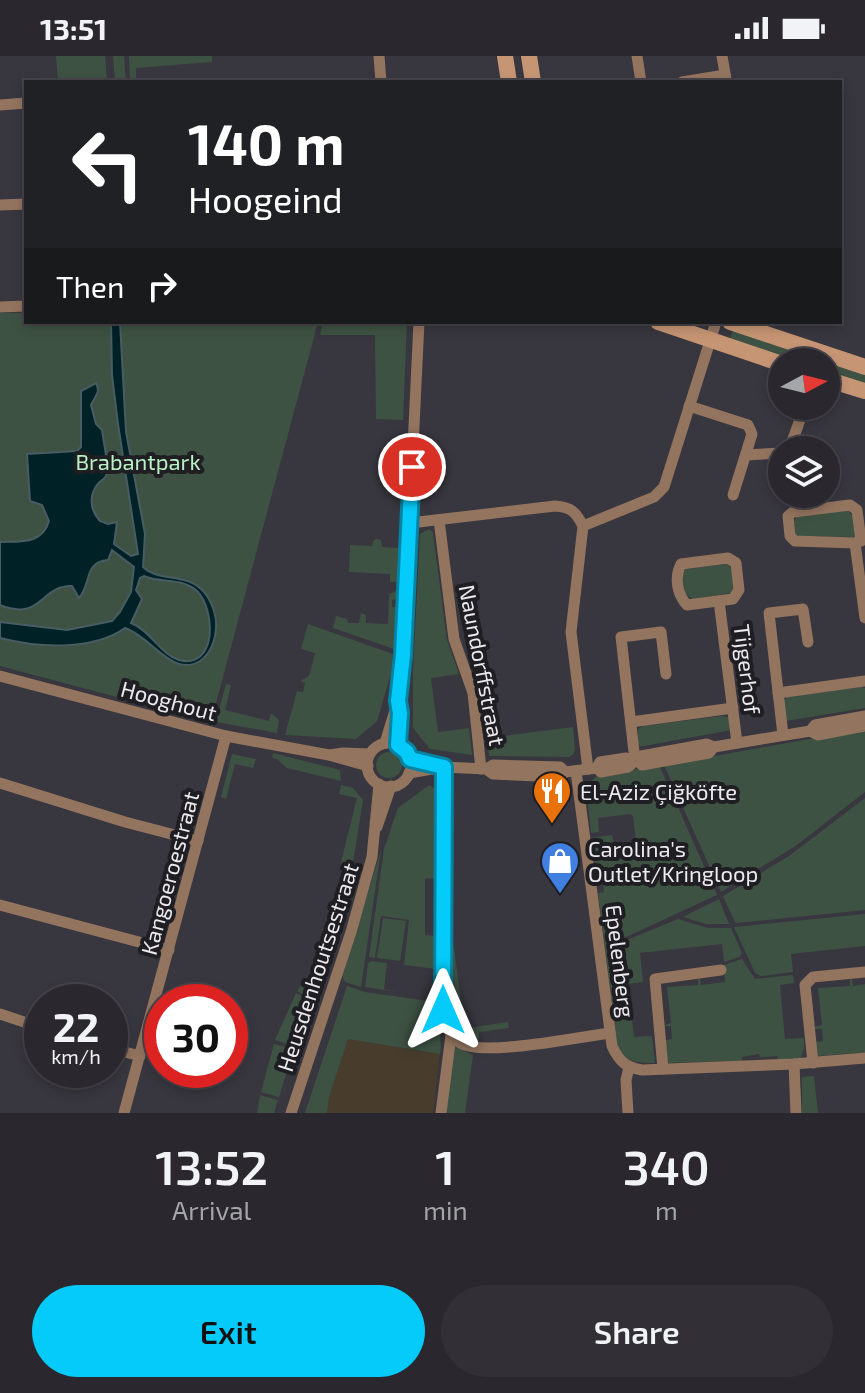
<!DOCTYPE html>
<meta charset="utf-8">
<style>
:root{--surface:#2a282e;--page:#323036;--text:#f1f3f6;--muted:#a5a6aa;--line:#46444a;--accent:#04cbf9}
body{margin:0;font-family:"Exo 2",sans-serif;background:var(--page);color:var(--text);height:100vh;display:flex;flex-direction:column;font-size:30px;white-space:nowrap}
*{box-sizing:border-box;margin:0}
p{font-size:26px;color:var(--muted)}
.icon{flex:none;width:44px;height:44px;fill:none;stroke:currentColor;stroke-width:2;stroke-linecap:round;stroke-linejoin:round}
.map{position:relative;height:1057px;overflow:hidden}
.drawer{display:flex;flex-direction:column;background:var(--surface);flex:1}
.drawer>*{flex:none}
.top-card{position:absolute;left:24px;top:24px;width:818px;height:244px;border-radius:0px;box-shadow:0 4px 12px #0003,0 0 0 2px var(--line);background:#202124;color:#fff;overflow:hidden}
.needle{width:52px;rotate:83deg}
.fabs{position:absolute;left:768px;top:292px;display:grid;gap:16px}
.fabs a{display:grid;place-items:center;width:72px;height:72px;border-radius:50%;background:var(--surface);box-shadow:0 4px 12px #0003,0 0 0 2px var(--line);font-size:40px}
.speed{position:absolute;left:24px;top:928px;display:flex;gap:16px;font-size:40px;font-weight:700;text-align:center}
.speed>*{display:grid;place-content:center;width:104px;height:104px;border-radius:50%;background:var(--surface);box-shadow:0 4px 12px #0003,0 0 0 2px var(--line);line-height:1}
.speed small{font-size:20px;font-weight:400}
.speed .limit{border:12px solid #d22;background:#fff;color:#111}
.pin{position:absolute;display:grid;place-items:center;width:68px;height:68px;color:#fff;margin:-34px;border:4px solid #fff;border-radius:50%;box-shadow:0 2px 8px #0007}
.me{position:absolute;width:88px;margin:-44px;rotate:0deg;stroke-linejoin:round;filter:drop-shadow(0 0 6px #0008)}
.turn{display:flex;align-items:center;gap:28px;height:168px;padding:0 32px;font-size:36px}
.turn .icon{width:104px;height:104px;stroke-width:2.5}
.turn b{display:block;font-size:56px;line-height:68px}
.then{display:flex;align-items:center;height:76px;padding:0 32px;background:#0003;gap:16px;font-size:30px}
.eta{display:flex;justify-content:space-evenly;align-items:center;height:136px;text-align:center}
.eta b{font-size:48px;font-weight:600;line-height:56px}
.action{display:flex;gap:16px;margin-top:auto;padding:16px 32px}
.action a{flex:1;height:92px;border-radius:48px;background:var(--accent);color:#111;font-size:32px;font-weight:600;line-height:92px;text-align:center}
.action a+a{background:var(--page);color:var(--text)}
.status{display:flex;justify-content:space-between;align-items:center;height:56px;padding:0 40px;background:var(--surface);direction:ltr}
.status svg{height:22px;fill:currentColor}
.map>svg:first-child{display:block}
.education{fill:#483d2d}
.green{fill:#3e5243}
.water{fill:#002126;stroke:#475d63;stroke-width:2;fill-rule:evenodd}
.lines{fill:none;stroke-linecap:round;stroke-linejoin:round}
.minor{stroke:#93745f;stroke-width:11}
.secondary{stroke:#c69574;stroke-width:16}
.route-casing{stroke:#0384a2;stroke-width:20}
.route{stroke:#04cbf9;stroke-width:14}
.labels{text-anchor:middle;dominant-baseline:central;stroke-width:8;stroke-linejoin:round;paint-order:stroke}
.park-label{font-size:22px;fill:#baf2c8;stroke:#1f1e22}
.street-label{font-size:22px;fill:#eceaf0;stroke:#1f1e22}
.poi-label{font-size:22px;fill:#eceaf0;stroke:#1f1e22;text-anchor:start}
</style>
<div class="status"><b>13:51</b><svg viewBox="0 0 49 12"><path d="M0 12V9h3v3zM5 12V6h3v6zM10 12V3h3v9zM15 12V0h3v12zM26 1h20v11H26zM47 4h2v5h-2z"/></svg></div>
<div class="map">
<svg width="865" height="1057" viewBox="0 0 865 1057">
<rect width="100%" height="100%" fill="#38363e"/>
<path class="education" d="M348,983L440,998L433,1057H327L329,1041Z"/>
<g class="green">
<path d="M56,0H105L107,26H58Z"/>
<path d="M113,0H124L126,26H115Z"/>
<path d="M129,0H212V6L136,12V26H130Z"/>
<path d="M0,257H26V266H318L211,666L0,610Z"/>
<path d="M323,266H407L403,364L376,363L375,279H320Z"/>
<path d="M734,271L821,300L819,306H788L729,286Z"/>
<path d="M825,301L865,314V332L826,319Z"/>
<path d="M846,453L853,460L856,481L799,480L795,477L794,465L797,460Z"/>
<path d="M429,473L433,477L447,584L459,618L431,622L438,676L469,672L472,699L430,693L413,672V614L420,478Z"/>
<path d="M377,483L381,484L382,491L398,492L397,526H390V518L349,516L350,489L372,490L374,484Z"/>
<path d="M727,508C735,513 736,529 731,537L693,543L684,537L682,520L685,513Z"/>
<path d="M396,535V543L392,544V551H396L394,593L333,572L336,560L347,563L348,567H359L361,557L366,559V567L388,568L389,538Z"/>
<path d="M308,568L393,598L391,618L377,665L356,683L285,679L297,635L303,636L305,627L300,625L309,620L315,597L301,593Z"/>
<path d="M226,628L231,629L225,654L269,665L271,657L279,664L277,677L216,666Z"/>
<path d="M861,631L865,632V652L786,665L784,645L787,641Z"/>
<path d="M722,660L728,661L732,674L638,691V673L643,670Z"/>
<path d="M573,671L575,694L573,699L569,701L489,700L487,682Z"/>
<path d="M865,673V736L797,789L721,836L664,709Z"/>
<circle cx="389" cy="709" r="13"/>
<path d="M273,697L340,714L341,725L287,712L277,703L272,702Z"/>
<path d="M232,698L256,703L253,712L235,708L226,743L221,741Z"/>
<path d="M659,709L717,839L626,881C613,877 613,864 601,860L598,837L604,836L603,826H597L591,782L612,779L614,789L636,786L633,760L630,758L598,762L599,776L591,777L586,730L597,720Z"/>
<path d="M341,729L353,732L363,744L352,813L340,810L357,742L339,738Z"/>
<path d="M429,729L435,733V822L425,823V879L436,880V913L404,909L409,864L381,860L375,902L369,901L384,793L398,752Z"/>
<path d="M865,742V854L736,867L734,864L723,840L789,800Z"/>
<path d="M381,794L361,931L345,926L342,920Z"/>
<path d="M719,843L729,868H706L683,861Z"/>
<path d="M865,858V890L791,898L793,916L761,920L755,917L734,871Z"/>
<path d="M383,862L406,865L400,905L377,902Z"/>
<path d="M678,863L708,872H731L742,897L739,901L724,906L722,888L640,897L643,926L628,928L634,981L652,980L655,1007C637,1007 622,1006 617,986L602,868L607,870L622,886Z"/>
<path d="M329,888L311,942L297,935Z"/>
<path d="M454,891L466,985C439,966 448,921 448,892Z"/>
<path d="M742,903L755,923L793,919L794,927L780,929L785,983L804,982V992L801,1002L778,1004L777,1000L760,1001L759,998L742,1001V1005L666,1007V984L672,983L671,970H663L671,967L667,931L698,929V922H700L701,929L725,926L724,909Z"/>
<path d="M372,905L387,907L384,933L398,936L365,931L368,907Z"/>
<path d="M850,923H852L853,930L865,928V996L818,1000L815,986L823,985L822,973H814V971L822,969L818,932L850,930Z"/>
<path d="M347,930L365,936L435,946C436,965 443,980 440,998L348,983L329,1041L327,1057H305Z"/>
<path d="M296,937L310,945L295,990L275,984Z"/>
<path d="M508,966L509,972L479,976V985L471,982L468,972Z"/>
<path d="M274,988L294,993L279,1041L261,1036Z"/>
<path d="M454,990L473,999L465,1057H445Z"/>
<path d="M814,1020L818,1057H802V1021Z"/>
<path d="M260,1039L278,1044L274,1057H257Z"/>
</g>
<path class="water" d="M111,266H120L126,376L145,478L143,511C159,526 184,517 201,533C211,542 217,559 216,572C215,586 211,597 200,605C172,622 152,581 125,572C92,595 39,592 0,582V566L67,574L112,565L120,556L131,536L134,511L112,494L108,504C83,506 92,528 79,542L72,530C40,529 42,566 0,549V486C20,485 42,489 49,465L42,449L30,445L27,398L77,395L81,391V335L96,327C101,337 95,340 91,349L96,368L102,374C103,384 110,412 106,420C104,424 99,425 97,429C88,441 91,455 100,465L108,468L117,466L114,488L131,500L138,498L118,368L112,319ZM144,520C161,528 182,521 197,535C216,554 217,614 179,604C160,598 151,575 131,567L142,543L136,534L140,522Z"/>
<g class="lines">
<g class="minor">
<path d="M379,0L381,26"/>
<path d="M637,0L641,26"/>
<path d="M722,0L726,23"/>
<path d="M682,26L725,19"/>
<path d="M0,49L26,47"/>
<path d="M0,149L26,148"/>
<path d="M0,251L26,250"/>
<path d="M689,350L748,369L752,378L733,439"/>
<path d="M789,394L805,350"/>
<path d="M746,399L782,397"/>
<path d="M850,449L857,454L861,485L855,487L795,485L790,480L788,460L793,456Z"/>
<path d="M439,464L454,583L473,637L481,713"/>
<path d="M410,467L555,450C571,451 576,456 583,470"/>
<path d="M855,487L865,562"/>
<path d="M728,502L736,507L739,534L733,543L687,549C677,538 674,522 681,508Z"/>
<path d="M719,545L737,687"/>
<path d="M0,620L226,680L329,699L368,710"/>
<path d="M778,637L865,625"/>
<path d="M398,645L400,657L398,689"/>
<path d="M631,666L733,652"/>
<path d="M810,675L818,679L865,670"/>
<path d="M783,679L769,557L803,553L808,586"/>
<path d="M385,687L398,645L403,599L419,266"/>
<circle cx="389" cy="709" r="22"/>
<path d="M330,699L343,697L370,698"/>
<path d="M410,703L444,711L486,713L493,718L560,721L565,716L597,712L601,716L628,711L641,700L707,688L714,691"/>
<path d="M635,705L621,581L661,576L666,618"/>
<path d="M638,705L642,709L709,697L714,691L810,675L815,669L865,660"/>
<path d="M444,711L443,954C446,966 448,979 460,987C482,1001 580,981 610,977"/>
<path d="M597,712L600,706L626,702L631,706"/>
<path d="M486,713L493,709L560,711L565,716"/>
<path d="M588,713L571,576L583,470L654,441L664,431L716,266"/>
<path d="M576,715L612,990C619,1005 625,1011 642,1014L794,1008L865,1002"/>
<path d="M409,717L444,711"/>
<path d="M0,727L125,766L198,785"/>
<path d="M377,771L391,730"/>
<path d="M0,849L169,894"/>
<path d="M0,958L42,972"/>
<path d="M110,992L140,1000"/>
<path d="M813,1007L805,929L813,921L865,916"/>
<path d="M794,1008L796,1057"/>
<path d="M663,1013L655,923L721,914"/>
<path d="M124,1057L226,680"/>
<path d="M291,1057L351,876L372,801L379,728"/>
<path d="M441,1057L451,979"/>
<path d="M628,1057L626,1024L629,1011"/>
</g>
<g class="secondary">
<path d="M505,0L509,26"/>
<path d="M529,0L533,26"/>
<path d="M658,266L782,308"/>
<path d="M730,266L865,311"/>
<path d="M826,323L865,335"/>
</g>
</g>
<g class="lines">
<g class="route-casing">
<path id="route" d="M412,411L403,599L398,645L400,657L398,689L407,696L410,703L444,711L443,954"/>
</g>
<use href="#route" class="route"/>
</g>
<defs>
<g id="restaurant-pin" transform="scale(2)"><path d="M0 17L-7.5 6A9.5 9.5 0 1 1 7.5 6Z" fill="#e8710a" stroke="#1f1e22"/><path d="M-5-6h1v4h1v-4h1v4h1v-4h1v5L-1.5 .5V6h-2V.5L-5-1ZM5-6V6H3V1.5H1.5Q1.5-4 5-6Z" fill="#fff"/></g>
<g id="shop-pin" transform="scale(2)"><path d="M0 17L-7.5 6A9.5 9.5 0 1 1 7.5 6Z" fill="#3f7fe0" stroke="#1f1e22"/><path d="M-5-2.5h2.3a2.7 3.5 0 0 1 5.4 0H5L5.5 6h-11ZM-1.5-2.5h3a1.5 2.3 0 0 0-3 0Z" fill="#fff"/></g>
</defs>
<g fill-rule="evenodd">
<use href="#restaurant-pin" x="552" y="735"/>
<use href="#shop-pin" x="560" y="805"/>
</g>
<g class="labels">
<g class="park-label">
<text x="138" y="405">Brabantpark</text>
</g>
<g class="street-label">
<text transform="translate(483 609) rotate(79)">Naundorffstraat</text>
<text transform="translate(748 613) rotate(83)">Tijgerhof</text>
<text transform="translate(169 644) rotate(15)">Hooghout</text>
<text transform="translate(169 817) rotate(-75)">Kangoeroestraat</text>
<text transform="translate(621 905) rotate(83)">Epelenberg</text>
<text transform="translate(317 911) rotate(-72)">Heusdenhoutsestraat</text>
</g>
<g class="poi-label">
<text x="580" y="735">El-Aziz Çiğköfte</text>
<text x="588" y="792">Carolina's<tspan x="588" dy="25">Outlet/Kringloop</tspan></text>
</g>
</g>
</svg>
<div class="fabs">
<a><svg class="needle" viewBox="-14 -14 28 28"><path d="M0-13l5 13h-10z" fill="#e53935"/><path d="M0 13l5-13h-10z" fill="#a5a6aa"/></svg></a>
<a><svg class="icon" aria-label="layers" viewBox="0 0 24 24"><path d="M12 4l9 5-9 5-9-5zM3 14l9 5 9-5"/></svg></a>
</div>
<div class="speed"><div>22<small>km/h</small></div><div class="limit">30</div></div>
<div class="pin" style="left:412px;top:411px;background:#d93025"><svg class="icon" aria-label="arrive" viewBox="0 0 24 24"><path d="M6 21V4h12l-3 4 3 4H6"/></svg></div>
<svg class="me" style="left:443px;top:954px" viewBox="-20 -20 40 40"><path d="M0-17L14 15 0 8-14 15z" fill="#04cbf9" stroke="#fff" stroke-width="4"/></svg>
<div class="top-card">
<div class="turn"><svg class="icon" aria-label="left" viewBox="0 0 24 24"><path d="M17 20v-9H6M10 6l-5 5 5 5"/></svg><div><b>140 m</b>Hoogeind</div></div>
<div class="then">Then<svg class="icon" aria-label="right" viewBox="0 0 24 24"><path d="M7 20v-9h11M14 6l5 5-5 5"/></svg></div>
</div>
</div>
<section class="drawer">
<div class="eta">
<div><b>13:52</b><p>Arrival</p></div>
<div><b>1</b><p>min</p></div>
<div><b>340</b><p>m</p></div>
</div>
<div class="action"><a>Exit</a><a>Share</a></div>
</section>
